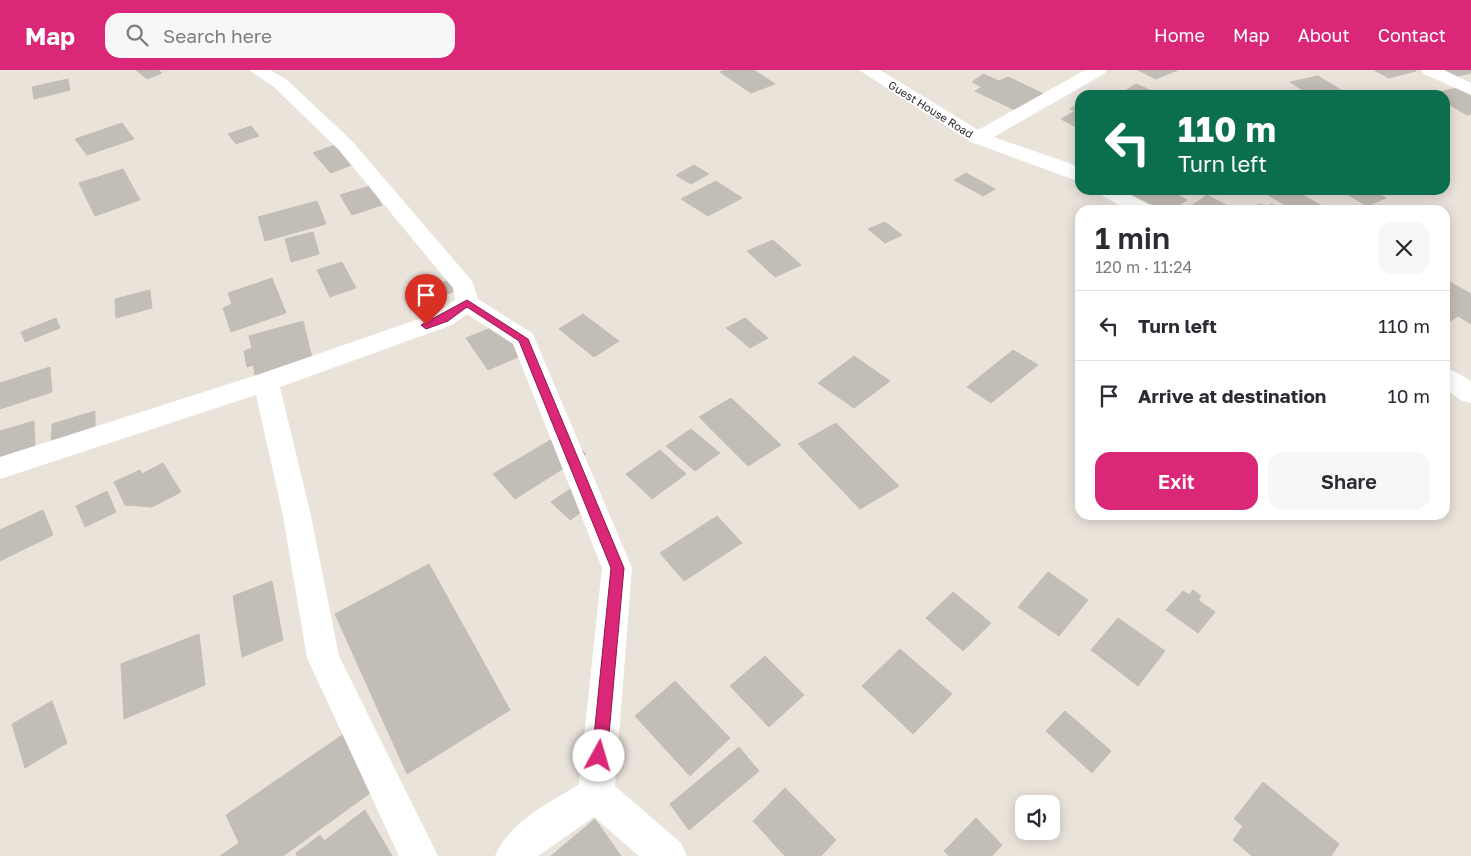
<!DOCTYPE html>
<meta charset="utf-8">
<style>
:root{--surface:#fff;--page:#f7f7f7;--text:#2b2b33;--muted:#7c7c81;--line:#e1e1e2;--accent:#db2777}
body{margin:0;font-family:"Golos Text",sans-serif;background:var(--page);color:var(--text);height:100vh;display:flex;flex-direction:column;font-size:19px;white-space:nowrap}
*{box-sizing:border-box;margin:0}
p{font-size:16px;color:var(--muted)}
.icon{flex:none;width:28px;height:28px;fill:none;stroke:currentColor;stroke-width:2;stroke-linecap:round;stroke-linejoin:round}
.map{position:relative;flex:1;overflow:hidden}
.drawer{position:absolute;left:1075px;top:135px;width:375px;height:315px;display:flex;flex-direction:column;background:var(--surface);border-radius:15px;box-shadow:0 2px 12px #0003}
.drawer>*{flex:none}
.top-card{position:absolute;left:1075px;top:20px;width:375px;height:105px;border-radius:15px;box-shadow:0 2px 12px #0003;background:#0b6e4f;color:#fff;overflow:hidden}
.fabs{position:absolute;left:1015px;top:725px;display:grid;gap:10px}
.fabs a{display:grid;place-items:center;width:45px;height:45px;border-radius:10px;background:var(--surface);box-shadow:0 2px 12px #0003;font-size:25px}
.pin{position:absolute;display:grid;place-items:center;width:42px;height:42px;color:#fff;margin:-51px -21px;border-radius:50% 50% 50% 0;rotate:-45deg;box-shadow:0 0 5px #0007}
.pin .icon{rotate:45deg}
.me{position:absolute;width:55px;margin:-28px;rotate:6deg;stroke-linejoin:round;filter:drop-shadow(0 0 4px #0008)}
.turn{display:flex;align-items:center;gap:18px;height:105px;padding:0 20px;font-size:22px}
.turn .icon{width:65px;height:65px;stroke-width:2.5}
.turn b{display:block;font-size:35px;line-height:42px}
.round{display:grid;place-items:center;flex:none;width:52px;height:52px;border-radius:15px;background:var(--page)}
.head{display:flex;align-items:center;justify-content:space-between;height:85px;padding:0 20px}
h1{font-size:30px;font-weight:600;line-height:38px}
.button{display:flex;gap:10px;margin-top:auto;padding:10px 20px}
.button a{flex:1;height:58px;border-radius:15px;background:var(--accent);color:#fff;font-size:20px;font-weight:600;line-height:58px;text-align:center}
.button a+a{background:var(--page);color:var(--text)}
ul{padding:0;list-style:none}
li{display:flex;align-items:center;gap:15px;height:70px;padding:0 20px;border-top:1px solid var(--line)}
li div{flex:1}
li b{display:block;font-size:19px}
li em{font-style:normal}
header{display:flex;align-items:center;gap:30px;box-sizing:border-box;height:70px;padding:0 25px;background:var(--accent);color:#fff}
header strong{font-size:24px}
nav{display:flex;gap:28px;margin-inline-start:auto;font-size:18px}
.search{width:350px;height:45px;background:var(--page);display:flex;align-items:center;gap:12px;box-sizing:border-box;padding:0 18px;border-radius:15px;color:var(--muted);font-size:19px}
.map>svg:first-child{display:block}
.building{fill:#c2bdb6;stroke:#c4bfb4}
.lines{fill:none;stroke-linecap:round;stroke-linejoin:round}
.minor{fill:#fff;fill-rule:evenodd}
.secondary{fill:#fff;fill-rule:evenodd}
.route{fill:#db2777;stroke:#8e194d}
.labels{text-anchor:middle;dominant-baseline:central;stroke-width:4;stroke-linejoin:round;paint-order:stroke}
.far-street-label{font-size:11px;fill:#282828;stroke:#fff}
</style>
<header>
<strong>Map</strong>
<div class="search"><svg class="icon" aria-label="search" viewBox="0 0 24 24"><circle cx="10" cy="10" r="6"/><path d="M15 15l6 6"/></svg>Search here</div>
<nav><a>Home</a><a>Map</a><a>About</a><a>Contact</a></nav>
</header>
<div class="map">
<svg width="1471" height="786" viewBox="0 0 1471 786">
<rect width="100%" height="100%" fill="#e9e3da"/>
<g class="building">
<path d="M136,0H158L162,3L147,9Z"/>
<path d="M725,0H754L775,14L751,23L720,2Z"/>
<path d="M1138,0H1178L1156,9Z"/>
<path d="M1374,0H1415L1416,1L1389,8Z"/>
<path d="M1437,0H1471V3L1451,8Z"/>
<path d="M983,4L999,11L1008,7L1044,24L1015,40L975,21L982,17L972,12Z"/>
<path d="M1318,6L1349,25H1310L1290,12Z"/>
<path d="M68,9L70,20L34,29L32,17Z"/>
<path d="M1136,14L1161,25H1118Z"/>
<path d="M1461,17L1471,22V44L1467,45L1445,32V25L1431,24Z"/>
<path d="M1080,33V59L1061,49L1075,41L1070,39Z"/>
<path d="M122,53L134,69L87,85L75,69Z"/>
<path d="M251,56L259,66L236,74L228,64Z"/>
<path d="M335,75L354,94L331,103L313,83Z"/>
<path d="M694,95L709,104L691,114L676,105Z"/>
<path d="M123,99L140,130L95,146L79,113Z"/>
<path d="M966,103L995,119L983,126L954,110Z"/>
<path d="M716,111L742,128L708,146L681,129Z"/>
<path d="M370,116L382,135L352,145L340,125Z"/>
<path d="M1141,120H1168L1187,130L1172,140H1163L1133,125Z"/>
<path d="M1259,120H1294L1329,140H1294Z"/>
<path d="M1340,120H1371L1386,128L1367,136Z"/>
<path d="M1207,125L1232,138L1229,140H1194L1195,139L1191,136Z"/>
<path d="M317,131L326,154L265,171L258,147Z"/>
<path d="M1260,134L1265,137L1272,134L1282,140H1256L1252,137Z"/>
<path d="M885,152L902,165L885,173L868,159Z"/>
<path d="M313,162L319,184L291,192L285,169Z"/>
<path d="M773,170L801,195L775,207L747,181Z"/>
<path d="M342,192L356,218L330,227L317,200Z"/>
<path d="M272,208L286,243L231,262L223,238L232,234L228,223Z"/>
<path d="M1445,209L1471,224V237L1445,255Z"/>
<path d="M451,210L456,221L425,231L420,219Z"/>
<path d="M150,220L152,238L116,248L115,229Z"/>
<path d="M1470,238H1471V254L1458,246Z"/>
<path d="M583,244L619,271L594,287L559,259Z"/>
<path d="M56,248L60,258L25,272L21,262Z"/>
<path d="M745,248L768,268L750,278L726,258Z"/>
<path d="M303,251L312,288L255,305L253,295L247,297L244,281L252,278L249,266Z"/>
<path d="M503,253L525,284L488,300L466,268Z"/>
<path d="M1013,280L1038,295L991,333L967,317Z"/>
<path d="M854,286L890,311L854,338L818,313Z"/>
<path d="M50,297L52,322L0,339V313Z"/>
<path d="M731,328L781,375L748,396L699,347Z"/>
<path d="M95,341V364L51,377L52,354Z"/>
<path d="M34,351L35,381L0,392V361Z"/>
<path d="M836,353L899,416L860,439L798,374Z"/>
<path d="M691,359L720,383L695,401L666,376Z"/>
<path d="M564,362L586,384L515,429L493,404Z"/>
<path d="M660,380L686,404L652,429L626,404Z"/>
<path d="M163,393L181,422L152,437L125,435L114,412L140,400L142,404Z"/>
<path d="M579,413L597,431L570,450L551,432Z"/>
<path d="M107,421L116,442L85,457L76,436Z"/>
<path d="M43,440L53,465L0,491V460Z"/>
<path d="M717,446L742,473L684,511L660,483Z"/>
<path d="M429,494L510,640L407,704L335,544Z"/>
<path d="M1048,502L1088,530L1059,566L1018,537Z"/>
<path d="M272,511L283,570L242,587L233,526Z"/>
<path d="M1193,520L1201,526L1198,530L1215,542L1198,563L1166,540L1183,521L1189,525Z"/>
<path d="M953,522L991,553L963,581L926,548Z"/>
<path d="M1118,548L1165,581L1138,616L1091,580Z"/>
<path d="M199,564L205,615L124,649L121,594Z"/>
<path d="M900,579L952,624L913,664L862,616Z"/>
<path d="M765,586L804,625L769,657L730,616Z"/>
<path d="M675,611L730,668L690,706L635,646Z"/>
<path d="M52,631L67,673L25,698L12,654Z"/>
<path d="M1065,641L1111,681L1092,703L1046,661Z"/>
<path d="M351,659L384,713L283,786H220L239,773L226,745Z"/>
<path d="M739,677L759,701L689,760L670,734Z"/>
<path d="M1263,712L1339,774L1331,786H1252L1233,770L1243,756L1234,749Z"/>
<path d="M785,718L836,770L821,786H785L753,751Z"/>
<path d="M365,740L392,786H297L296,783L320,765L324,771Z"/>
<path d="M976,748L1002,775L992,786H949L944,781Z"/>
<path d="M595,749L621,786H551Z"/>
</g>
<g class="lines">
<g class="minor">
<path d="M249,0H270L286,9L352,71L472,211L478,229L532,263L535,269L632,498L615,716L681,773L687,786H639L594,747L538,786H495C510,751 548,734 579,714L602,498L513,274L467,244L452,255L280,317L311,446L339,586L438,786H399L307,588L283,446L256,325L0,409V387L257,305L436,243L455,230L453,218L338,79L274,17Z"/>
<path d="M1085,0H1107L1104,4L985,72H971L968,68L971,64Z"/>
<path d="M1421,0H1444L1471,13V25L1424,4Z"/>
</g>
<g class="secondary">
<path d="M859,0H880L985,64L1072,94L1080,98V112L971,72Z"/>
<path d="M1096,120H1121L1151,136L1154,140H1128L1099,124Z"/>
<path d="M1445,298L1454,301L1471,311V333L1462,331L1445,319Z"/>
</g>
</g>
<path class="route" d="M467,230L528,269L624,498L607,686L605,692L599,694L594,692L592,686L611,498L519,271L467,237L448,251L426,259L421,255Z"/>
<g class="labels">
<g class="far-street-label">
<text transform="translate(931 39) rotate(32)">Guest House Road</text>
</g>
</g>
</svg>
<div class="fabs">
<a><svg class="icon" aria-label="sound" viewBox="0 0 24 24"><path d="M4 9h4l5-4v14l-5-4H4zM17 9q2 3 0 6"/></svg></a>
</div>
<div class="pin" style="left:426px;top:255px;background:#d93025"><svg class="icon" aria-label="arrive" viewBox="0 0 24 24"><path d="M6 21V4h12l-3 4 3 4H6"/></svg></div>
<svg class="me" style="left:599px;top:686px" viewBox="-20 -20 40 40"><circle r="19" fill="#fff"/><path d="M0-13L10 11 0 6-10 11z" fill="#db2777"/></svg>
<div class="top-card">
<div class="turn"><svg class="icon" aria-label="left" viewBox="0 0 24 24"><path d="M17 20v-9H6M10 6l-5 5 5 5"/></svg><div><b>110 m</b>Turn left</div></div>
</div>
<section class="drawer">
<div class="head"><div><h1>1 min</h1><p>120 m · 11:24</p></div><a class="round"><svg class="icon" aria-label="close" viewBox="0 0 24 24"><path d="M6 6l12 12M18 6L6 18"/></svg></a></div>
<ul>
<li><svg class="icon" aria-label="left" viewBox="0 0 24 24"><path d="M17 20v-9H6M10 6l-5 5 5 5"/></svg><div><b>Turn left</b></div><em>110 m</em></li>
<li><svg class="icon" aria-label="arrive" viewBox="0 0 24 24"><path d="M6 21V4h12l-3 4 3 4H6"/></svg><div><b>Arrive at destination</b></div><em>10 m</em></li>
</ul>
<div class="button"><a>Exit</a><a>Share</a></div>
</section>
</div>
